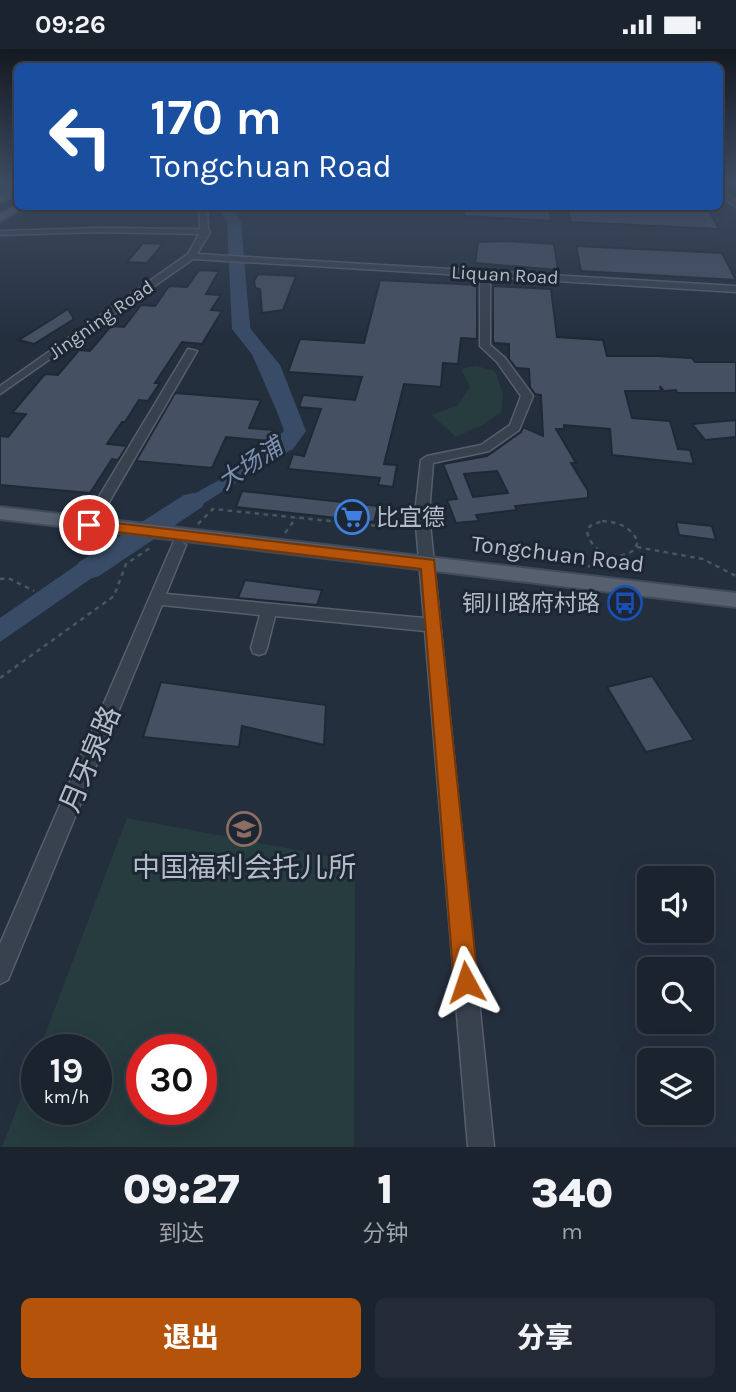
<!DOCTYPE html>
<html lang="zh">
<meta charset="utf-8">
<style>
:root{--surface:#1b232e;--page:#242b36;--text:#f1f3f6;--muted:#a0a4aa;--line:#39404a;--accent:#b45309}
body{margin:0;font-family:Karla,"Noto Sans SC",sans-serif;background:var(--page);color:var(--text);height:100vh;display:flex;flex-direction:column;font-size:26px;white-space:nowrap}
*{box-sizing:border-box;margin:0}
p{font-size:23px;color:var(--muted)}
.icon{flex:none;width:38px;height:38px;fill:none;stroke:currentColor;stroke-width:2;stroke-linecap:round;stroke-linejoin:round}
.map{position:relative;height:1098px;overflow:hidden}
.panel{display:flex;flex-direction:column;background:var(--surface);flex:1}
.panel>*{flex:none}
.hud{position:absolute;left:14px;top:14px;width:709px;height:147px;border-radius:10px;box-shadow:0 7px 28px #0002,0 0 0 2px var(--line);background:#1a4fa0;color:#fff;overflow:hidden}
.tools{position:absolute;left:637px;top:817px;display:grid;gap:14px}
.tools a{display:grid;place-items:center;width:77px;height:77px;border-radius:10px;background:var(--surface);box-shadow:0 7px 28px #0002,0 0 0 2px var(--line);font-size:35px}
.speed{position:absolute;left:21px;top:985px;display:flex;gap:14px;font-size:35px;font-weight:700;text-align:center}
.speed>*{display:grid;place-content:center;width:91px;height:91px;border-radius:50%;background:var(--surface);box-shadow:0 7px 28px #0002,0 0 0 2px var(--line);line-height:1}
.speed small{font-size:18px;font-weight:400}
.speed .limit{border:10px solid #d22;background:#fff;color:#111}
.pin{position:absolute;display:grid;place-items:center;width:60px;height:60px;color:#fff;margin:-30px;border:4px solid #fff;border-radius:50%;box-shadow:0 2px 7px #0007}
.me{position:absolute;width:77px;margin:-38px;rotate:355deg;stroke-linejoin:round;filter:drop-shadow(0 0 5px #0008)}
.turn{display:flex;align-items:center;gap:24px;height:147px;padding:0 21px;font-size:32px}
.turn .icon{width:91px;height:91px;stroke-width:2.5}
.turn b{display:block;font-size:49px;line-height:60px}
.eta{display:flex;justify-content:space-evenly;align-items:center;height:119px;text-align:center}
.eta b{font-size:42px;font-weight:800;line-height:49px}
.button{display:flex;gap:14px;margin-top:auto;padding:14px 21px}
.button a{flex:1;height:80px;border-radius:10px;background:var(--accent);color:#fff;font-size:28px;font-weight:800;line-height:80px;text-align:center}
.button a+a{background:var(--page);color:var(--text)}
.status{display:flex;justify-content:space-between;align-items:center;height:49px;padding:0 35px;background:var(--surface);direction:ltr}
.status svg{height:19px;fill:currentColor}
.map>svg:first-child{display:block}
.green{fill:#263c3f;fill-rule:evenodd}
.water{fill:#394c67}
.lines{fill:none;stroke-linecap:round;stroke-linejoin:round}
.river{fill:#394c67;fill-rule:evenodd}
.building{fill:#455162;stroke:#1f2835;stroke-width:2;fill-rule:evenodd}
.minor-casing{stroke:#565f6c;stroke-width:3}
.major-casing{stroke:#414a57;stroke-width:4}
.path{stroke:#44595c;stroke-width:2.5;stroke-dasharray:4.5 4.5;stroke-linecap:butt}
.minor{fill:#38414e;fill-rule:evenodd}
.major{fill:#56606e;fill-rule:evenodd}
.route{fill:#b45309;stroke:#753606;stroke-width:2}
.labels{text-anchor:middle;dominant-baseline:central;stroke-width:6;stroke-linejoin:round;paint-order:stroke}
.far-street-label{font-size:19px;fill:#b4bcc9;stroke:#1d2633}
.poi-label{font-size:23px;fill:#b4bcc9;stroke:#1d2633;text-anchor:start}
.street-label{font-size:23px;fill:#b4bcc9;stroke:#1d2633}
.water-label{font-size:24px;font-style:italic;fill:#7c92b1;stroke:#1d2633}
.near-street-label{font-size:28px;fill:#b4bcc9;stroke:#1d2633}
.near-poi-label{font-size:28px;fill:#b4bcc9;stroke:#1d2633}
</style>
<div class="status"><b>09:26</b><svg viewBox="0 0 49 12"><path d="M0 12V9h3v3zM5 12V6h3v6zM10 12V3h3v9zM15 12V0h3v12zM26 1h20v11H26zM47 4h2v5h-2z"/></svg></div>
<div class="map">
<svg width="736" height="1098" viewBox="0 0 736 1098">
<rect width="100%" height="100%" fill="#242f3e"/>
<g class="green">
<path d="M476,317L495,322L503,345L501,363L482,376L456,388L432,366L458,356L470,338L461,320Z"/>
<path d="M127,769L355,812L354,1098H2L37,1007V1060H96V1001H39ZM142,1001H201V1060H142Z"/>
</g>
<g class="water">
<path d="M221,158H229L238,173L244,207L233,206L231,174Z"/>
<path d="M233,213L243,214L252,294L270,316L295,382L288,400L195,460L162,472H152L179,453L280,398L285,381L241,280Z"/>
<path d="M104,497L132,501L0,593V569Z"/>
</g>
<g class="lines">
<g class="river">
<path d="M218,158H232L241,173L250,279L280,316L306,382L293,400L266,414L258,412L255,407L284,382L261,317L232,280L227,173Z"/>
<path d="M193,444L202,446L205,452L202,458L99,527L89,530L79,527L76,520L79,513L184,446Z"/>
</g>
</g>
<g class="building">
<path d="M464,158H549L551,172L464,167Z"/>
<path d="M567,158H707L719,180L571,173Z"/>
<path d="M506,192L554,195L558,221L475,214L478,193Z"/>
<path d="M143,194L163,195L147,214L127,213Z"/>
<path d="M576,197L722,204L736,231L581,222Z"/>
<path d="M199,221L219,222L206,245L221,246L211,261L222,262L202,295L182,293L155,334H160L148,352L139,351L125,373H122L107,395L127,397L118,411L112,410L90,444L0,436V387L8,388L26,365L12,364L45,325L58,326L79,301L90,302L111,277L124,278L141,256L155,257L169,237L187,238Z"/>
<path d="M258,225L296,227L283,261L262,264L260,240L255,239L254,232Z"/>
<path d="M380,231L477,236V290L461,289L458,315L443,314L441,338L404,335L384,415L397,416L393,438L378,436L380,429L288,420L293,405L304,407L321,360L299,358L303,346L355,351L362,328L288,323L300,290L364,294Z"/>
<path d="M493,237L551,240L557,288L603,291L607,307H657L692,309L695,313H736V344H677L676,341L664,342L660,337L661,342H625L632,369L670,372L678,400L690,401L694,415L612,406L610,380L564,376V380H556L576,414H571L588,442V449L515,457L517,461L476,466L479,472L456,474L447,451L457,450L443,415L487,407L521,383L523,378L543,387L541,346L535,345L530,338L529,320L516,319L509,310V295L494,294L493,291ZM497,422L508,444L473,448L464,425Z"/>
<path d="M68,260L74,270L34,295L19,291Z"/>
<path d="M175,344L261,351L249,379L274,381L269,392L226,388L212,419L136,412Z"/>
<path d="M736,371V388L705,391L692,375Z"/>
<path d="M242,442L378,457L374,473L236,458Z"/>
<path d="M676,473L712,477L716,491L679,486Z"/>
<path d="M245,531L322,541L317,556L238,549Z"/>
<path d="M652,627L694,691L646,703L607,638Z"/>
<path d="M161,633L326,656L324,696L242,677L239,698L143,688Z"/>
</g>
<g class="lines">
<g class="minor-casing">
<g id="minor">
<path d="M719,140L736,152V158L719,146Z"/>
<path d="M199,158H207L208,181L210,183L197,205L736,237V243L490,228V296L505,309L533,347L519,381L489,402L433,414L429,465L494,1098H468L425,582L275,567L267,599L265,604L259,606L253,604L251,599L260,566L162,556L8,931L0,935V895L174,492L179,491L186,496L166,545L424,569L415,465L421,411L427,407L481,396L510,376L521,347L497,313L480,297V227L193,210L0,345V337L188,205L199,185L99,183L0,186V182L99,179L200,180Z"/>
<path d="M188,300L197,302L94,479H84L82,476Z"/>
</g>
</g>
<g class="major-casing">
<g id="major">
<path d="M18,138V145L0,153V146Z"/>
<path d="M17,156L25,158L0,172V165Z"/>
<path d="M0,458L736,544V558L0,470Z"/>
</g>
</g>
<g class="path">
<path d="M602,472C619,473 631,478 638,493L634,501C616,514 591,504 587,482L590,477Z"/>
<path d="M198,475L213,460L408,480"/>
<path d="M285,484L296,469"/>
<path d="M637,498L703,510L736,527"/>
<path d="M588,518L610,506"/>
<path d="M0,530L8,529L34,542"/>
<path d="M0,629L114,547L126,515L153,497"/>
</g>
<use href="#minor" class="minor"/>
<use href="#major" class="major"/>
</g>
<linearGradient id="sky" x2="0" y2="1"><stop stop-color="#141a22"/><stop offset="0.46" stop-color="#3f4d63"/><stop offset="1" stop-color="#3f4d63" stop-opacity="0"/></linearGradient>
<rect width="736" height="287" fill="url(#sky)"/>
<path class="route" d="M89,471L434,511L478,933L474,942L466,945L457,942L454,933L421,520L84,479L82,476Z"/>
<defs>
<g id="supermarket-ring" transform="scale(1.75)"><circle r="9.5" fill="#1d2633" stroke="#3f7fe0" stroke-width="1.5"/><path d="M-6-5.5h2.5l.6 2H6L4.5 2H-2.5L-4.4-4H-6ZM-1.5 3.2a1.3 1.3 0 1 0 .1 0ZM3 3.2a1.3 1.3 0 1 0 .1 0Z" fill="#3f7fe0"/></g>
<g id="bus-ring" transform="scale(1.75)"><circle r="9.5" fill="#1d2633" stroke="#1a4fb4" stroke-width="1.5"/><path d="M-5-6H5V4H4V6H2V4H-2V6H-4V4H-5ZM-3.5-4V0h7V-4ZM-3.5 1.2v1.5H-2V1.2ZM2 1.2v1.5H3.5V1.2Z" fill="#1a4fb4"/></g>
<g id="school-ring" transform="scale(1.75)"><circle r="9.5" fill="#1d2633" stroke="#8d6e63" stroke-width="1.5"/><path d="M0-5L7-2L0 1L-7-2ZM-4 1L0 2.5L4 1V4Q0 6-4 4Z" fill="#8d6e63"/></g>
</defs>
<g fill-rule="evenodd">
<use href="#supermarket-ring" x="352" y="468"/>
<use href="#bus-ring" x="625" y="554"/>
<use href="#school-ring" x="244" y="780"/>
</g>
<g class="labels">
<g class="far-street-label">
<text transform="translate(505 226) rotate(3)">Liquan Road</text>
<text transform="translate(101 271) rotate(-35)">Jingning Road</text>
</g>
<g class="poi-label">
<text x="376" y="468">比宜德</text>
<text x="600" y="554" text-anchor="end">铜川路府村路</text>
</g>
<g class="street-label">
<text transform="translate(558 505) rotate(7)">Tongchuan Road</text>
</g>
<g class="water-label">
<text transform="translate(250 415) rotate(-34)">大场浦</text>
</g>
<g class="near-street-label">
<text transform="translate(90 710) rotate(-67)">月牙泉路</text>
</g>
<g class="near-poi-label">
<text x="244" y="818">中国福利会托儿所</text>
</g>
</g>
</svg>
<div class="tools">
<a><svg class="icon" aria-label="sound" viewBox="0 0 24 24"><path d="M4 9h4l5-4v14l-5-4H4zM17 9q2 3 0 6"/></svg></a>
<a><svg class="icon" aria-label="search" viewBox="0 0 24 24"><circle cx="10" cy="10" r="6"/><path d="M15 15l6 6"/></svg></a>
<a><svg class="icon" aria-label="layers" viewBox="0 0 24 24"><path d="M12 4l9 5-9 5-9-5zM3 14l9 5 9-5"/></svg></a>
</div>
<div class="speed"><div>19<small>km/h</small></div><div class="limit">30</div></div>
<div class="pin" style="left:89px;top:476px;background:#d93025"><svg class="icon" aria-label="arrive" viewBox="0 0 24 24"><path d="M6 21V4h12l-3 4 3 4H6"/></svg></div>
<svg class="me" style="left:466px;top:933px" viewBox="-20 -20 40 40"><path d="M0-17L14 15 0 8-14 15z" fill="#b45309" stroke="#fff" stroke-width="4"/></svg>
<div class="hud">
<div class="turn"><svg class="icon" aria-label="left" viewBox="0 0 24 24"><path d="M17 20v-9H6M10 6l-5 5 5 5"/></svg><div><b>170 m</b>Tongchuan Road</div></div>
</div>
</div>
<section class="panel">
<div class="eta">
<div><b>09:27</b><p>到达</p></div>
<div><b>1</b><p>分钟</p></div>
<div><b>340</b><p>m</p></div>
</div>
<div class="button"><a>退出</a><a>分享</a></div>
</section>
